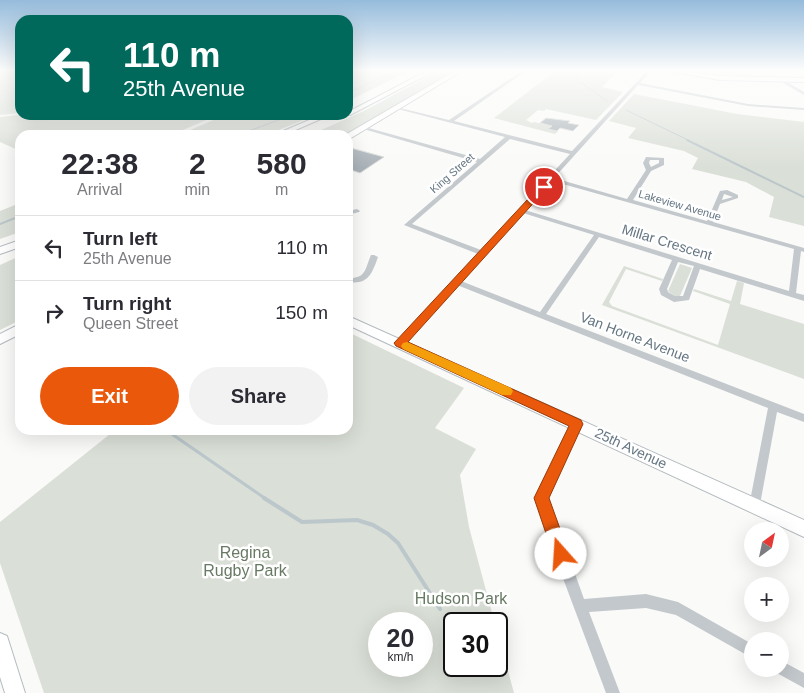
<!DOCTYPE html>
<meta charset="utf-8">
<style>
:root{--surface:#fff;--page:#f2f2f3;--text:#2b2b33;--muted:#7c7c81;--line:#e1e1e2;--accent:#ea580c}
body{margin:0;font-family:Helvetica,sans-serif;background:var(--page);color:var(--text);height:100vh;display:flex;flex-direction:column;font-size:19px;white-space:nowrap}
*{box-sizing:border-box;margin:0}
p{font-size:16px;color:var(--muted)}
.icon{flex:none;width:28px;height:28px;fill:none;stroke:currentColor;stroke-width:2;stroke-linecap:round;stroke-linejoin:round}
.map{position:relative;flex:1;overflow:hidden}
.details{position:absolute;left:15px;top:130px;width:338px;height:305px;display:flex;flex-direction:column;background:var(--surface);border-radius:15px;box-shadow:0 5px 20px #0002}
.details>*{flex:none}
.guide{position:absolute;left:15px;top:15px;width:338px;height:105px;border-radius:15px;box-shadow:0 5px 20px #0002;background:#00695c;color:#fff;overflow:hidden}
.needle{width:32px;rotate:33deg}
.buttons{position:absolute;left:744px;top:522px;display:grid;gap:10px}
.buttons a{display:grid;place-items:center;width:45px;height:45px;border-radius:50%;background:var(--surface);box-shadow:0 5px 20px #0002;font-size:25px}
.speed{position:absolute;left:368px;top:612px;display:flex;gap:10px;font-size:25px;font-weight:700;text-align:center}
.speed>*{display:grid;place-content:center;width:65px;height:65px;border-radius:50%;background:var(--surface);box-shadow:0 5px 20px #0002;line-height:1}
.speed small{font-size:12px;font-weight:400}
.speed .limit{border:2px solid #111;border-radius:8px;background:#fff;color:#111}
.pin{position:absolute;display:grid;place-items:center;width:42px;height:42px;color:#fff;margin:-21px;border:2px solid #fff;border-radius:50%;box-shadow:0 1px 5px #0007}
.me{position:absolute;width:55px;margin:-28px;rotate:341deg;stroke-linejoin:round;filter:drop-shadow(0 0 4px #0008)}
.turn{display:flex;align-items:center;gap:18px;height:105px;padding:0 25px;font-size:22px}
.turn .icon{width:65px;height:65px;stroke-width:2.5}
.turn b{display:block;font-size:35px;line-height:42px}
.eta{display:flex;justify-content:space-evenly;align-items:center;height:85px;text-align:center}
.eta b{font-size:30px;font-weight:700;line-height:35px}
.action{display:flex;gap:10px;margin-top:auto;padding:10px 25px}
.action a{flex:1;height:58px;border-radius:30px;background:var(--accent);color:#fff;font-size:20px;font-weight:700;line-height:58px;text-align:center}
.action a+a{background:var(--page);color:var(--text)}
ul{padding:0;list-style:none}
li{display:flex;align-items:center;gap:15px;height:65px;padding:0 25px;border-top:1px solid var(--line)}
li div{flex:1}
li b{display:block;font-size:19px}
li em{font-style:normal}
.map>svg:first-child{display:block}
.green{fill:#dadfd7;fill-rule:evenodd}
.lines{fill:none;stroke-linecap:round;stroke-linejoin:round}
.stream-far3{stroke:#bbc7cb;stroke-width:1}
.stream-far2{stroke:#bbc7cb;stroke-width:2}
.stream-far1{stroke:#bbc7cb;stroke-width:3}
.stream{stroke:#bbc7cb;stroke-width:4}
.building{fill:#aab3b9;stroke:#dcdcda}
.secondary-casing{stroke:#b3babf;stroke-width:2}
.street{fill:#c3c8cc;fill-rule:evenodd}
.secondary{fill:#fff;fill-rule:evenodd}
.route{fill:#ea580c;stroke:#983908}
.slow{fill:#f59e0b}
.labels{text-anchor:middle;dominant-baseline:central;stroke-width:5;stroke-linejoin:round;paint-order:stroke}
.far-street-label{font-size:11px;fill:#657683;stroke:#fff}
.street-label{font-size:14px;fill:#657683;stroke:#fff}
.near-park-label{font-size:16px;fill:#687a64;stroke:#fff}
</style>
<div class="map">
<svg width="804" height="693" viewBox="0 0 804 693">
<rect width="100%" height="100%" fill="#fafaf8"/>
<g class="green">
<path d="M0,71H20V113L0,115Z"/>
<path d="M348,71H409L348,101Z"/>
<path d="M438,71H454L344,135H310L364,111Z"/>
<path d="M555,71L617,72L602,87L623,92L596,120L546,109L544,111L538,110L526,120L532,123L534,122L552,126L549,129L558,131L555,134L494,118Z"/>
<path d="M634,94L737,114L804,122V226L769,217L774,197L746,182L692,169L698,158L684,151L628,138L636,128L609,121Z"/>
<path d="M20,115H218L171,135H20V151L0,142V117Z"/>
<path d="M225,115H316L266,135H179Z"/>
<path d="M20,203V232L0,239V211Z"/>
<path d="M20,256V320L0,330V265Z"/>
<path d="M680,264L692,268L680,296L676,297L668,291Z"/>
<path d="M624,266L663,279L662,281L626,269L609,302L612,306L718,345L730,304L693,291L694,289L731,301L737,281L744,283L740,304L804,324V379L602,305Z"/>
<path d="M348,332L464,388L435,428L476,449L460,475L469,527L495,624H454V666H496V627L514,693H44L0,563V522L115,430H348ZM379,624H421V666H379Z"/>
</g>
<g class="lines">
<g class="stream-far3">
<path d="M573,71L580,82L607,101"/>
<path d="M348,93L395,71"/>
<path d="M626,110L690,141"/>
<path d="M238,135L292,115"/>
</g>
<g class="stream-far2">
<path d="M687,140L804,197"/>
<path d="M0,224L20,216"/>
</g>
<path class="stream-far1" d="M166,430L266,499"/>
<path class="stream" d="M264,498L302,522L357,520L373,525L388,534L398,543L440,609"/>
</g>
<g class="building">
<path d="M546,118L570,121L568,123L579,125L573,131L560,128L557,131L548,129L552,126L540,123Z"/>
<path d="M351,148L384,157L360,173L348,169V150Z"/>
</g>
<g class="lines">
<g class="secondary-casing">
<g id="secondary">
<path d="M427,71H434L350,115H345H348V112Z"/>
<path d="M455,71H462L351,138H348V135H345Z"/>
<path d="M669,71H682L720,76L804,78V82L720,80Z"/>
<path d="M321,115H330L284,135H274Z"/>
<path d="M20,240V247L0,254V247Z"/>
<path d="M348,316L804,520V537L348,325Z"/>
<path d="M20,324V334L0,344V334Z"/>
<path d="M0,633L7,636L25,693H5L0,677Z"/>
</g>
</g>
<g class="street">
<path d="M522,71H526L454,121L572,151L647,71H651L640,83L748,104L804,108V110L748,106L638,85L554,178L627,199L646,170L643,163L646,157L664,158V165L651,171L633,200L707,221L720,191L727,190L738,195V198L720,204L713,222L804,248V252L801,251L796,293L804,295V301L700,269L689,300L674,302L661,295L659,289L672,260L599,237L546,314L804,414V422L777,412L759,510L755,511L751,510L749,506L768,408L457,285L403,345H397L396,343L478,254L404,225L477,162L360,128L365,127L480,159L505,137L394,108L396,107L449,120ZM510,139L570,154L481,250L412,224ZM650,160H659V163L651,167L649,163ZM552,181L794,249L789,291L525,210ZM724,194L733,197L722,200ZM523,213L594,235L540,312L461,281ZM678,262L694,266L683,296H675L668,292L667,289Z"/>
<path d="M780,79H782L804,92V95L780,81Z"/>
<path d="M357,209L360,211L359,212L348,215V211Z"/>
<path d="M371,255H374L378,257C372,274 368,285 348,282V278C366,279 365,269 371,255Z"/>
<path d="M577,419L581,420L582,423L548,498L584,599L646,594L678,602L752,644V658L676,615L646,608L589,612L620,693H606L561,573L536,498L573,420Z"/>
<path d="M780,660L804,673V688L775,672L774,669H780Z"/>
</g>
<use href="#secondary" class="secondary"/>
</g>
<linearGradient id="sky" x2="0" y2="1"><stop stop-color="#96bcdc"/><stop offset="0.42" stop-color="#fdfdfc"/><stop offset="1" stop-color="#fdfdfc" stop-opacity="0"/></linearGradient>
<rect width="804" height="168" fill="url(#sky)"/>
<path class="route" d="M541,185L548,187L408,342L581,420L583,424L549,498L569,554L567,560L561,562L555,560L553,554L534,498L569,426L396,346L394,343Z"/>
<path class="slow" d="M407,342L511,388L513,391L511,395H502L403,349L401,346L403,343Z"/>
<g class="labels">
<g class="far-street-label">
<text transform="translate(452 173) rotate(-41)">King Street</text>
<text transform="translate(680 205) rotate(16)">Lakeview Avenue</text>
</g>
<g class="street-label">
<text transform="translate(667 242) rotate(17)">Millar Crescent</text>
<text transform="translate(635 337) rotate(21)">Van Horne Avenue</text>
<text transform="translate(631 448) rotate(25)">25th Avenue</text>
</g>
<g class="near-park-label">
<text x="245" y="552">Regina<tspan x="245" dy="18">Rugby Park</tspan></text>
<text x="461" y="598">Hudson Park</text>
</g>
</g>
</svg>
<div class="buttons">
<a><svg class="needle" viewBox="-14 -14 28 28"><path d="M0-13l5 13h-10z" fill="#e53935"/><path d="M0 13l5-13h-10z" fill="#7c7c81"/></svg></a>
<a>+</a>
<a>−</a>
</div>
<div class="speed"><div>20<small>km/h</small></div><div class="limit">30</div></div>
<div class="pin" style="left:544px;top:187px;background:#d93025"><svg class="icon" aria-label="arrive" viewBox="0 0 24 24"><path d="M6 21V4h12l-3 4 3 4H6"/></svg></div>
<svg class="me" style="left:561px;top:554px" viewBox="-20 -20 40 40"><circle r="19" fill="#fff"/><path d="M0-13L10 11 0 6-10 11z" fill="#ea580c"/></svg>
<div class="guide">
<div class="turn"><svg class="icon" aria-label="left" viewBox="0 0 24 24"><path d="M17 20v-9H6M10 6l-5 5 5 5"/></svg><div><b>110 m</b>25th Avenue</div></div>
</div>
<section class="details">
<div class="eta">
<div><b>22:38</b><p>Arrival</p></div>
<div><b>2</b><p>min</p></div>
<div><b>580</b><p>m</p></div>
</div>
<ul>
<li><svg class="icon" aria-label="left" viewBox="0 0 24 24"><path d="M17 20v-9H6M10 6l-5 5 5 5"/></svg><div><b>Turn left</b><p>25th Avenue</p></div><em>110 m</em></li>
<li><svg class="icon" aria-label="right" viewBox="0 0 24 24"><path d="M7 20v-9h11M14 6l5 5-5 5"/></svg><div><b>Turn right</b><p>Queen Street</p></div><em>150 m</em></li>
</ul>
<div class="action"><a>Exit</a><a>Share</a></div>
</section>
</div>
